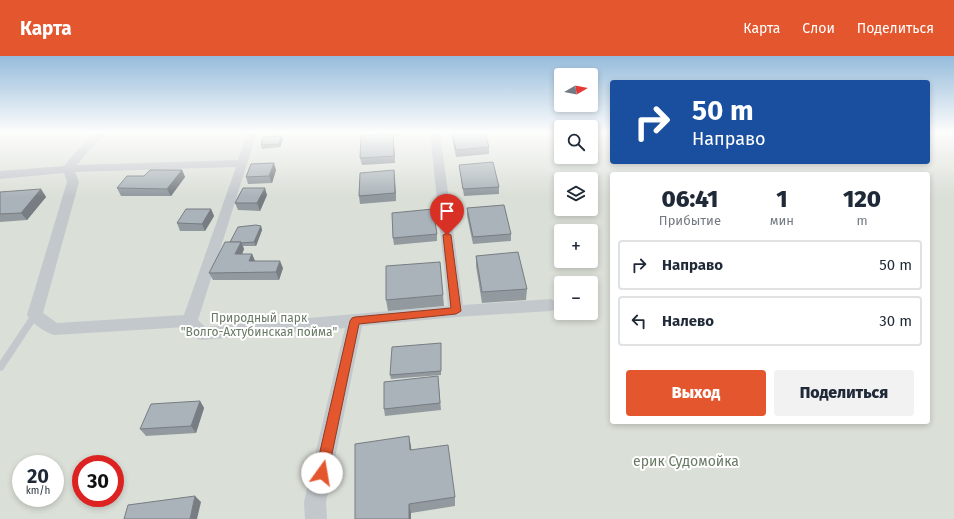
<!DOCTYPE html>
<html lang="ru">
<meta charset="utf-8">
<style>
:root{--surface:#fff;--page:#f2f2f3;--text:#1f2937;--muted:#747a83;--line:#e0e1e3;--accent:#e4572e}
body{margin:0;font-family:"Fira Sans",sans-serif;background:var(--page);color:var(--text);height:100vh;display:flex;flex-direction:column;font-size:15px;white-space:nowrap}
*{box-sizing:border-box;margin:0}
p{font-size:13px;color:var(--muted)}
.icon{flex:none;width:22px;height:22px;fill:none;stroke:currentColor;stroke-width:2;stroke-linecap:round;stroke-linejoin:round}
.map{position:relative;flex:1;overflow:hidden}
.panel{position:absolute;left:610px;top:116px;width:320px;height:252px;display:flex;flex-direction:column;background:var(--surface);border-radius:4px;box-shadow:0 2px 6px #0003}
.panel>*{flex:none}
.top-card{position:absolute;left:610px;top:24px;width:320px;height:84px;border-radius:4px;box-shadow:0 2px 6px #0003;background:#1a4fa0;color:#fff;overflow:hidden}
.needle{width:26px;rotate:81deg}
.fabs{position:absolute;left:554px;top:12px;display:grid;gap:8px}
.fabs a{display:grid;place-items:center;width:44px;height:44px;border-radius:4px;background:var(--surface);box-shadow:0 2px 6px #0003;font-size:20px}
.speed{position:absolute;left:12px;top:399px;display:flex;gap:8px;font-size:20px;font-weight:700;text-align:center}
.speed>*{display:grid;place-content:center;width:52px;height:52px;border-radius:50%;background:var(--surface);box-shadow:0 2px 6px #0003;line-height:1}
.speed small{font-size:10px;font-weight:400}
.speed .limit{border:6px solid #d22;background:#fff;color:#111}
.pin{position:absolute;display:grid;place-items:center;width:34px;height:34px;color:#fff;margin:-41px -17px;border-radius:50% 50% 50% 0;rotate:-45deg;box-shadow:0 0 4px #0007}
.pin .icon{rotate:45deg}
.me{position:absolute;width:44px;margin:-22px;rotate:13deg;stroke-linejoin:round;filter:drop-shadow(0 0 3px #0008)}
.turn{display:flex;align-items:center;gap:14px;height:84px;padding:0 16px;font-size:18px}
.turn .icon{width:52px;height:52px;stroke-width:2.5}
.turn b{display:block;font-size:28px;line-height:34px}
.eta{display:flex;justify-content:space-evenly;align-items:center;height:68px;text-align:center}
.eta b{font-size:24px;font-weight:800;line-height:28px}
.cta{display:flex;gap:8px;margin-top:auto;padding:8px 16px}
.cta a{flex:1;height:46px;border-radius:4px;background:var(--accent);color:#fff;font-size:16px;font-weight:800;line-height:46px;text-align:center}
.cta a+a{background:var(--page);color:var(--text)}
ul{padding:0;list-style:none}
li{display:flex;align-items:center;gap:12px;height:50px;margin:0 8px 6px;padding:0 8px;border:2px solid var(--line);border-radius:4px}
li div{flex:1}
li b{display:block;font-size:15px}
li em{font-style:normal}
header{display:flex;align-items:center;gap:24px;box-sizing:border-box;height:56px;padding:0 20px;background:var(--accent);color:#fff}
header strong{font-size:19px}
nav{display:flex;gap:22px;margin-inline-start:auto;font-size:14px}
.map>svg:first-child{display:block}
.green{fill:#dadfd7;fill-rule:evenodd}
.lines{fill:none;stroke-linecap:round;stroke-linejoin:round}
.lane{fill:#c3c8cc;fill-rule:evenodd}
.street{fill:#c3c8cc;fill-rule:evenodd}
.wall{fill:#929a9f}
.shaded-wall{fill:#777d82}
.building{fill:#aab3b9;stroke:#777d82}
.route{fill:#e4572e;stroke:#94391e}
.labels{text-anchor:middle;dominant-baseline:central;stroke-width:4;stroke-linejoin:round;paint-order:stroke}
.park-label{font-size:12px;fill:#687a64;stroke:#fff}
.near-park-label{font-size:14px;fill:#687a64;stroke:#fff}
</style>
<header>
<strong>Карта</strong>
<nav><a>Карта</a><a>Слои</a><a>Поделиться</a></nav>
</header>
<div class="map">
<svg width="954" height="463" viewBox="0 0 954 463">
<rect width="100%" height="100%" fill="#fafaf8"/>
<path class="green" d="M0,76H561V101H591V76H612V106H928V76H954V463H0ZM612,118H928V366H612ZM561,123H591V153H561ZM561,175H591V205H561ZM561,227H591V257H561ZM21,408H55V442H21ZM81,408H115V442H81Z"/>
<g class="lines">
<path class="lane" d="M35,256L38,257L39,259L38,261L3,314L0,315V305L32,257Z"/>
<path class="street" d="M98,76H109L89,94L77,109L238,104L247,76H257L198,264L205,271L448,250L430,76H440L463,249L551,243L556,245L559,249L556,253L551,255L456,261L362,270L326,446L327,463H305L304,446L345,272L201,284L195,282L186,271L54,279C45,276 32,268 27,259L67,126L64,117L0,123V115L64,110L81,90ZM236,111L184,259L57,267L43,257L79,126L75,116Z"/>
</g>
<g class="wall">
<path d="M452,76L489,91V98L456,101L452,82Z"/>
<path d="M393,78L395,107L362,109L360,102Z"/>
<path d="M281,80L283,83L280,91L262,93L261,89Z"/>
<path d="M459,109L499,131V138L464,140L460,116Z"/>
<path d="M182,114L185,121L171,140H121L117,132L144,120Z"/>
<path d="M276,114L272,127L248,128L246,121Z"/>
<path d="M394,114L396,145L360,148L359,140Z"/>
<path d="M41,133L46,141L27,164L0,166V136Z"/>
<path d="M267,139L260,155L238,154L235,147Z"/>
<path d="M467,152L511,178V185L473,188L467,160Z"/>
<path d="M211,153L214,160L205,175H180L177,167Z"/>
<path d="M261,170L262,174L256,190H243L244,193L242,198H252L255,205L283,212L279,224H213L209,217L230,186Z"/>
<path d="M437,178V185L394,189L393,182Z"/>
<path d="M476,200L527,233L526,244L482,247L476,210Z"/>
<path d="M443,239L444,250L388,255L386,244Z"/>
<path d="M441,291V319L391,323L390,319Z"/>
<path d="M438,320L441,354L385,360L384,353Z"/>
<path d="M200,345L204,352L196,377L146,380L140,373Z"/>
<path d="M411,390V394L455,441V450L411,457L355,463Z"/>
</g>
<g class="shaded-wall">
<path d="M393,78L394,85L395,107L394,100Z"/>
<path d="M281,80L283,83L280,91L279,88Z"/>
<path d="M274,107L276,114L272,127L269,120Z"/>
<path d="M182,114L185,121L171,140L167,133Z"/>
<path d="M394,114L395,122L396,145L395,137Z"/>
<path d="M265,132L267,139L260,155L257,147Z"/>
<path d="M41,133L46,141L27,164L21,157Z"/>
<path d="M211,153L214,160L205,175L202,168Z"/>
<path d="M261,170L262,174L256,190L254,186Z"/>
<path d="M241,186L244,193L239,206L235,198Z"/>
<path d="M252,198L255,205H249Z"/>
<path d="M280,205L283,212L279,224L276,216Z"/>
<path d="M200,345L204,352L196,377L191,370Z"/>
<path d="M409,380L411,390L412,404L410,394Z"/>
<path d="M195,440L201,446L197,463H190Z"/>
<path d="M409,448L411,457V463H409Z"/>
</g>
<g class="building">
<path d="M452,76H485L489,91L456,94Z"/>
<path d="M393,78L394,100L360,102L361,80Z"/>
<path d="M281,80L279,88L261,89L263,81Z"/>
<path d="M493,106L499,131L463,133L459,109Z"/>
<path d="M274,107L269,120L246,121L251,108Z"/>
<path d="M150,114H182L167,133L117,132L127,120H144Z"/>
<path d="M394,114L395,137L359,140L360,117Z"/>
<path d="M243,132H265L257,147H235Z"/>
<path d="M41,133L21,157L0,158V136Z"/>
<path d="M504,149L511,178L473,181L467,152Z"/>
<path d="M186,153H211L202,168L177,167Z"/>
<path d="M433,153L437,178L393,182L392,157Z"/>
<path d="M256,169L261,170L254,186L241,187V186H230L238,171Z"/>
<path d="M225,186H241L235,198H252L249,205H280L276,216L209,217Z"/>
<path d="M518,196L527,233L482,236L476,200Z"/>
<path d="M440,206L443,239L386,244V210Z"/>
<path d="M441,287V315L390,319L392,291Z"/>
<path d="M438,320L440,347L384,353V326Z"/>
<path d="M200,345L191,370L140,373L151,348Z"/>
<path d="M409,380L410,394L448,389L455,441L409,448V463H355V388Z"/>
<path d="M195,440L190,463H124L128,449Z"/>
</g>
<linearGradient id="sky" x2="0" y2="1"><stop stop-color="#96bcdc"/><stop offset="0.54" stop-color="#fdfdfc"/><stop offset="1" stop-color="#fdfdfc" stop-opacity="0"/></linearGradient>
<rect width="954" height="141" fill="url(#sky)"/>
<path class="route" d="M447,177L451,179L461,255L456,258L359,268L328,417L326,421L322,423L317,421L315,417L350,265L352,262L355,261L451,252L443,179Z"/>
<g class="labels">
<g class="park-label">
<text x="259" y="262">Природный парк<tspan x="259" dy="14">"Волго-Ахтубинская пойма"</tspan></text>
</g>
<g class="near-park-label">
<text x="686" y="405">ерик Судомойка</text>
</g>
</g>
</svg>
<div class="fabs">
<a><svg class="needle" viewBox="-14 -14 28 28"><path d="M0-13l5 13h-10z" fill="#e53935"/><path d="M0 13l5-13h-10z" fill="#747a83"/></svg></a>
<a><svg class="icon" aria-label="search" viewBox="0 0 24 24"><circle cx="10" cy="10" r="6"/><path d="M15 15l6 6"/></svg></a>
<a><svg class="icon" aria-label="layers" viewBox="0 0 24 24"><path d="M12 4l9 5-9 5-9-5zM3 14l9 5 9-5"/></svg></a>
<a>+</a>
<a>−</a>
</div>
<div class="speed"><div>20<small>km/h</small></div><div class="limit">30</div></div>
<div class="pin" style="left:447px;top:179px;background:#d93025"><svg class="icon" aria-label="arrive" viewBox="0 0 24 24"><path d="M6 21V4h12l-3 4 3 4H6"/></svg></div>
<svg class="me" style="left:322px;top:417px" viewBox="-20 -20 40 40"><circle r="19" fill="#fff"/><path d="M0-13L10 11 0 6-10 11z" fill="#e4572e"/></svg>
<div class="top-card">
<div class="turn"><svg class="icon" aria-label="right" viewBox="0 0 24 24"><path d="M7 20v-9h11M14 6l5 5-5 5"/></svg><div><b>50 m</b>Направо</div></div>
</div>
<section class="panel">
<div class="eta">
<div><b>06:41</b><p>Прибытие</p></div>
<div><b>1</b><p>мин</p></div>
<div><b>120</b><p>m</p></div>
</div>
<ul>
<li><svg class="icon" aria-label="right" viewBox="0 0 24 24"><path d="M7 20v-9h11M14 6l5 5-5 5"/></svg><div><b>Направо</b></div><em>50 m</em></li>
<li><svg class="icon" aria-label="left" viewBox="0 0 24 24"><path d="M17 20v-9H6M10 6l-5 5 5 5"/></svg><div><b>Налево</b></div><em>30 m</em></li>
</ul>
<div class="cta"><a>Выход</a><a>Поделиться</a></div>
</section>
</div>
